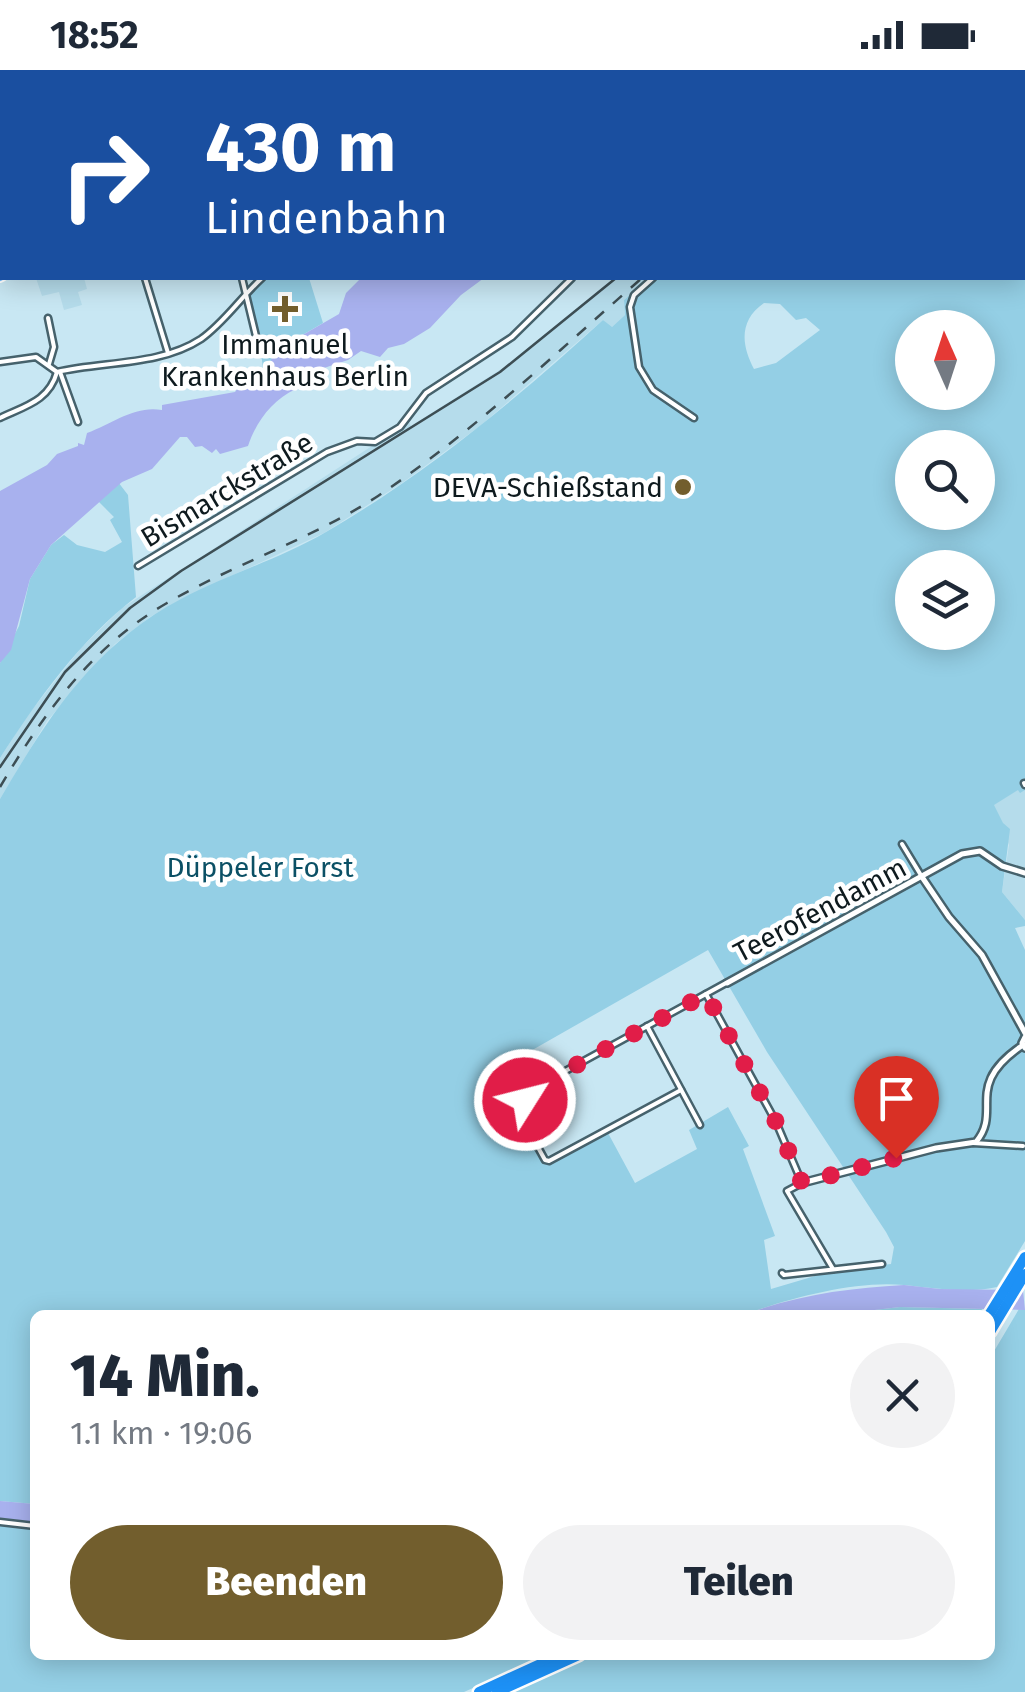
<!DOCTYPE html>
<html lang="de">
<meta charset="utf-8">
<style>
:root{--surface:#fff;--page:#f2f2f3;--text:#1f2937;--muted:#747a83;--accent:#725e2d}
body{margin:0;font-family:"Fira Sans",sans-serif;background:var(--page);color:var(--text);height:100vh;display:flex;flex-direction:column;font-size:38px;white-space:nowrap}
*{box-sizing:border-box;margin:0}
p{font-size:32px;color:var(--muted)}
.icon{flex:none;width:55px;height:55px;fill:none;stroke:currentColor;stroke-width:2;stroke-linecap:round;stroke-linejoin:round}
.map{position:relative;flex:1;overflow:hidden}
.details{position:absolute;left:30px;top:1240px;width:965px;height:350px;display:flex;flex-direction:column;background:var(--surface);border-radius:15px;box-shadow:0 5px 25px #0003}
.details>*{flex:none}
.hud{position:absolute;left:0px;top:0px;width:1025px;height:210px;box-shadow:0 5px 25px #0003;background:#1a4fa0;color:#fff;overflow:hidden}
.needle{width:65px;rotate:357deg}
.controls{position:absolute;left:895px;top:240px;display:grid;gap:20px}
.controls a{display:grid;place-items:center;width:100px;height:100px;border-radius:50%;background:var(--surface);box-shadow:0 5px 25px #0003;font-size:50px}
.pin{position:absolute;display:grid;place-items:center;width:85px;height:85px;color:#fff;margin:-102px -42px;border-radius:50% 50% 50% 0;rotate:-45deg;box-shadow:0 0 10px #0007}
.pin .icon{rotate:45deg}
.me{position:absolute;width:110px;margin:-55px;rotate:54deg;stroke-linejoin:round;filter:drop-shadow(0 0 8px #0008)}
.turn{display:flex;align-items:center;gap:35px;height:210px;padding:0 40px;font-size:45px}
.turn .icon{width:130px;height:130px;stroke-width:2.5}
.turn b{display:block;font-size:70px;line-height:85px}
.round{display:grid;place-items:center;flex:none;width:105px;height:105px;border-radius:52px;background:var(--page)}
.head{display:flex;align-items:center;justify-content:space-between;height:170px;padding:0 40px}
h1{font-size:60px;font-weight:800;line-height:75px}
.cta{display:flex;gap:20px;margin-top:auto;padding:20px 40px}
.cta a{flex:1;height:115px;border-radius:60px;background:var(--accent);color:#fff;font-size:40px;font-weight:800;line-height:115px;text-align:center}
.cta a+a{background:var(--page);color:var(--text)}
.status{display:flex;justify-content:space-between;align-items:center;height:70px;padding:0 50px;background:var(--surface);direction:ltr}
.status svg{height:28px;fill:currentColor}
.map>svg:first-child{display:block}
.built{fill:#b5dceb}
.green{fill:#94cfe5;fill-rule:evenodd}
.water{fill:#a8b1ee}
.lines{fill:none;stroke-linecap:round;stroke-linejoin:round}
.ferry{stroke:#3f428b;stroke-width:2.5;stroke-dasharray:12 10;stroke-linecap:butt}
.minor-casing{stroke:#46626c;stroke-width:9}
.tertiary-casing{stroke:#46626c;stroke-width:10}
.secondary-casing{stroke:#46626c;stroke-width:11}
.primary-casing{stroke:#fff;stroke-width:12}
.motorway-casing{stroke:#fff;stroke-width:15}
.minor{stroke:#fff;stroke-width:4}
.tertiary{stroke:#fff;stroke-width:5}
.secondary{stroke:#bbdefc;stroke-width:6}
.primary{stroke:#77bdfa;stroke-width:8}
.motorway{stroke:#1d91f6;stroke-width:10}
.tram{stroke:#3d4e54;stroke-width:2.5}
.rail{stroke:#3d4e54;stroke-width:2.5;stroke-dasharray:12 12;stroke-linecap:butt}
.route{stroke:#e11d48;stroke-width:18;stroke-dasharray:0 32.4}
.poi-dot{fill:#725e2d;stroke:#fff;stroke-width:4}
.labels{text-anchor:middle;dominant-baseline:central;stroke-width:9;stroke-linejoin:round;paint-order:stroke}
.poi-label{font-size:28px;fill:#0e1a1e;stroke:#fff}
.street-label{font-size:28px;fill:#0e1a1e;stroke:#fff}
.park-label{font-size:28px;fill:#0b5065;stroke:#fff}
</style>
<div class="status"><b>18:52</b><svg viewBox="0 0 49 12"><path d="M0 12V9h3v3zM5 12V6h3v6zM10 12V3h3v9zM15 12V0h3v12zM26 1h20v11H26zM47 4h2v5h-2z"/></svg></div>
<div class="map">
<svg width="1025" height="1622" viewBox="0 0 1025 1622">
<rect width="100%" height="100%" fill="#c8e7f3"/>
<g class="built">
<path d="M36,208H84L87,219L78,222L82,235L64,240L59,222L42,226Z"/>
<path d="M614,208H651L624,230L625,245L611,258L603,250L480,356L402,413L324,463L182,529L150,547L115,574L47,651L0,729V688L27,646L82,577L122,538L409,352L411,356L503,298Z"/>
<path d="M1025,715V850L1002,822L1009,775L993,735Z"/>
</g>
<g class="green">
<path d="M1023,163H1025V720L1020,723L1018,720L994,735L1003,753L1010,759L1002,822L1025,850V856L1015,858L1025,880V962L1020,976L1025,981V1171L997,1217C966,1224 934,1218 904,1215C857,1210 788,1228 744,1245H35V1434L0,1431V729C48,647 94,575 181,529C228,504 280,489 326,462C426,404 518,328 603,250L612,257L625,245L624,230L651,208H1022ZM764,233L780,234L796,250L806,248L820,260L776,293L754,299C741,275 739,250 764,233ZM912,258H978V322H912ZM912,378H978V442H912ZM912,498H978V562H912ZM708,880L767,982L886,1162L894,1177L891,1194L832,1201L771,1219L764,1170L775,1166L743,1079L749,1076L728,1037L689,1060L697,1079L635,1113L608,1063L547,1093L543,1091L524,1052L520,987Z"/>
<path d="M268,208H309L323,253L287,274L272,297L263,299L259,265L248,225Z"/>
<path d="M115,408L128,425L136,527C80,570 38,629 0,688V593L19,556L30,509L51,475L64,465L77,475L105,482L122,472L110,450L114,447L91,424Z"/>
<path d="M900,1237L982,1239L980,1245H832Z"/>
<path d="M1019,1239L1025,1240V1622H512L593,1585H990V1288Z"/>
<path d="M0,1454L35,1458V1585H546L464,1622H0Z"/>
</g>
<g class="water">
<path d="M307,0H679L314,2Z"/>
<path d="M361,208H484L461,225L430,258L404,274L388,278L380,287L361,281L348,290L315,301L299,315H294L296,319C272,330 256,352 248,376L220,384L216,379L212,383L202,376L195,377L187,367H180L152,399L122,412L51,475L30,509L11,580L0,593V421L47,395L57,384L78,376V373L84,375L87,363C113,353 136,335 162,340V335L235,322L243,311L272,296L271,289L282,284L287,274L339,244L346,223Z"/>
<path d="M904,1215L940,1219L1023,1220L1025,1240L900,1237L832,1245H744C796,1225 849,1218 904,1215Z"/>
<path d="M0,1431L35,1434V1452L0,1448Z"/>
</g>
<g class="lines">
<g class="ferry">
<path d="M622,0L640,2"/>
<path d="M648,2V0"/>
</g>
<g class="minor-casing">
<g id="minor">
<path d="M24,0L30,2"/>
<path d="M108,0L109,2"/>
<path d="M176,0L177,2"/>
<path d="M270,0L274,2"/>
<path d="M989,0L992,2"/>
<path d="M0,1L1,0"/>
<path d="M795,2L796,0"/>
<path d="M915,2L918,0"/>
<path d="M998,2L1001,0"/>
<path d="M1014,2L1025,1"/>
<path d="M1022,65L1025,64"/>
<path d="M0,81L2,90"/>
<path d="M0,131L2,130"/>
<path d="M145,208L168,283"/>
<path d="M242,208L256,266"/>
<path d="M653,208L634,225L630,237L639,297L653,320L694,348"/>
<path d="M48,248L54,277L49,294"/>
<path d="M0,292L36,287L57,302"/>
<path d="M60,302L78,352"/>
<path d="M0,348C25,336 49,331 57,302C103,291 160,296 201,269C224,253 241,227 262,208"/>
<path d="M138,496L327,382L357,371L375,372L400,357L426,323L512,267L572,208"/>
<path d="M1024,713L1025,715"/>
<path d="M902,774L922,807"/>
<path d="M706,924L776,1052L802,1113L787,1121L833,1199"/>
<path d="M647,956L700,1055"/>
<path d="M681,1020L549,1091L545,1090L524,1052L527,1022L726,913"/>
<path d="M973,1073L1023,1076"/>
<path d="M782,1203L784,1205L882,1194"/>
<path d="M0,1452L35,1456"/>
</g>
</g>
<g class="tertiary-casing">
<g id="tertiary">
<path d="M922,807L949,847L982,885L1025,963"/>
<path d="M727,913L962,784L980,781L1002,796L1025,803"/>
<path d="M1025,967L1022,973L1025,978"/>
<path d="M802,1113L936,1078L976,1072C1003,1040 962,1016 1023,975"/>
</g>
</g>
<g class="secondary-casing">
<path id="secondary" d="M817,2L821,0"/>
</g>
<g class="primary-casing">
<g id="primary">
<path d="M1022,152H1025"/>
<path d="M1022,158H1025"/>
<path d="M0,207L2,206"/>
</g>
</g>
<g class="motorway-casing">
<g id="motorway">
<path d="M989,1245L1025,1187"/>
<path d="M990,1262L1025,1204"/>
<path d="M479,1622L560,1585"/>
<path d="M497,1622L579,1585"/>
</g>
</g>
<use href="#minor" class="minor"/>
<use href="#tertiary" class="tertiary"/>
<use href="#secondary" class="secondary"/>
<use href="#primary" class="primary"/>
<use href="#motorway" class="motorway"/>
<g class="tram">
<path d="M840,2L843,0"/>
<path d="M0,697L65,602L130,538L181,501L500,302L616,208"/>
</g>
<g class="rail">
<path d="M863,2L866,0"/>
<path d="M0,717C44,643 91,577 167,533C236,493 310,470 378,426C473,362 556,283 642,208"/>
</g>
</g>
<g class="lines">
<path class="route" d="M525,1030L529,1021L706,924L776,1052L802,1113L896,1088"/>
</g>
<g class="poi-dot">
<path d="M280 224h10v10h10v10h-10v10h-10v-10h-10v-10h10z"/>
<circle cx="683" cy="417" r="10"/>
</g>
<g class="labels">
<g class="poi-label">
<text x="285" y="274">Immanuel<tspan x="285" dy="32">Krankenhaus Berlin</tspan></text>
<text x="663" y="417" text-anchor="end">DEVA-Schießstand</text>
</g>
<g class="street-label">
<text transform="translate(227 420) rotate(-31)">Bismarckstraße</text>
<text transform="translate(820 840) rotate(-28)">Teerofendamm</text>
</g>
<g class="park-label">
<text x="260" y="797">Düppeler Forst</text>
</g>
</g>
</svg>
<div class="controls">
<a><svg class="needle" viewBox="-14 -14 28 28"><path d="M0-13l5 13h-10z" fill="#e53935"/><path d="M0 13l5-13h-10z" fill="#747a83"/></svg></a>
<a><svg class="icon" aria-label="search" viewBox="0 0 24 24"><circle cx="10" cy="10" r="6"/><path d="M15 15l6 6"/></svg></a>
<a><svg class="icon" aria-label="layers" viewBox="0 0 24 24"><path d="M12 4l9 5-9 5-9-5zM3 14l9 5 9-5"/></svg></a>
</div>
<div class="pin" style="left:896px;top:1088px;background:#d93025"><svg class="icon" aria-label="arrive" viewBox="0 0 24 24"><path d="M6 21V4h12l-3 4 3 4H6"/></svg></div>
<svg class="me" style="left:525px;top:1030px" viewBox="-20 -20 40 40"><circle r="17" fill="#e11d48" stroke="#fff" stroke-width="3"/><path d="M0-11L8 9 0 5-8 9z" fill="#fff"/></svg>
<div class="hud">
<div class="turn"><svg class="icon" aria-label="right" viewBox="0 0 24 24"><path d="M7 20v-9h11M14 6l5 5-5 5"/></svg><div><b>430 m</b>Lindenbahn</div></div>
</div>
<section class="details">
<div class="head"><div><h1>14 Min.</h1><p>1.1 km · 19:06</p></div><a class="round"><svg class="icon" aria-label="close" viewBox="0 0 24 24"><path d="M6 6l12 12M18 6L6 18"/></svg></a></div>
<div class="cta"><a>Beenden</a><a>Teilen</a></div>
</section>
</div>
